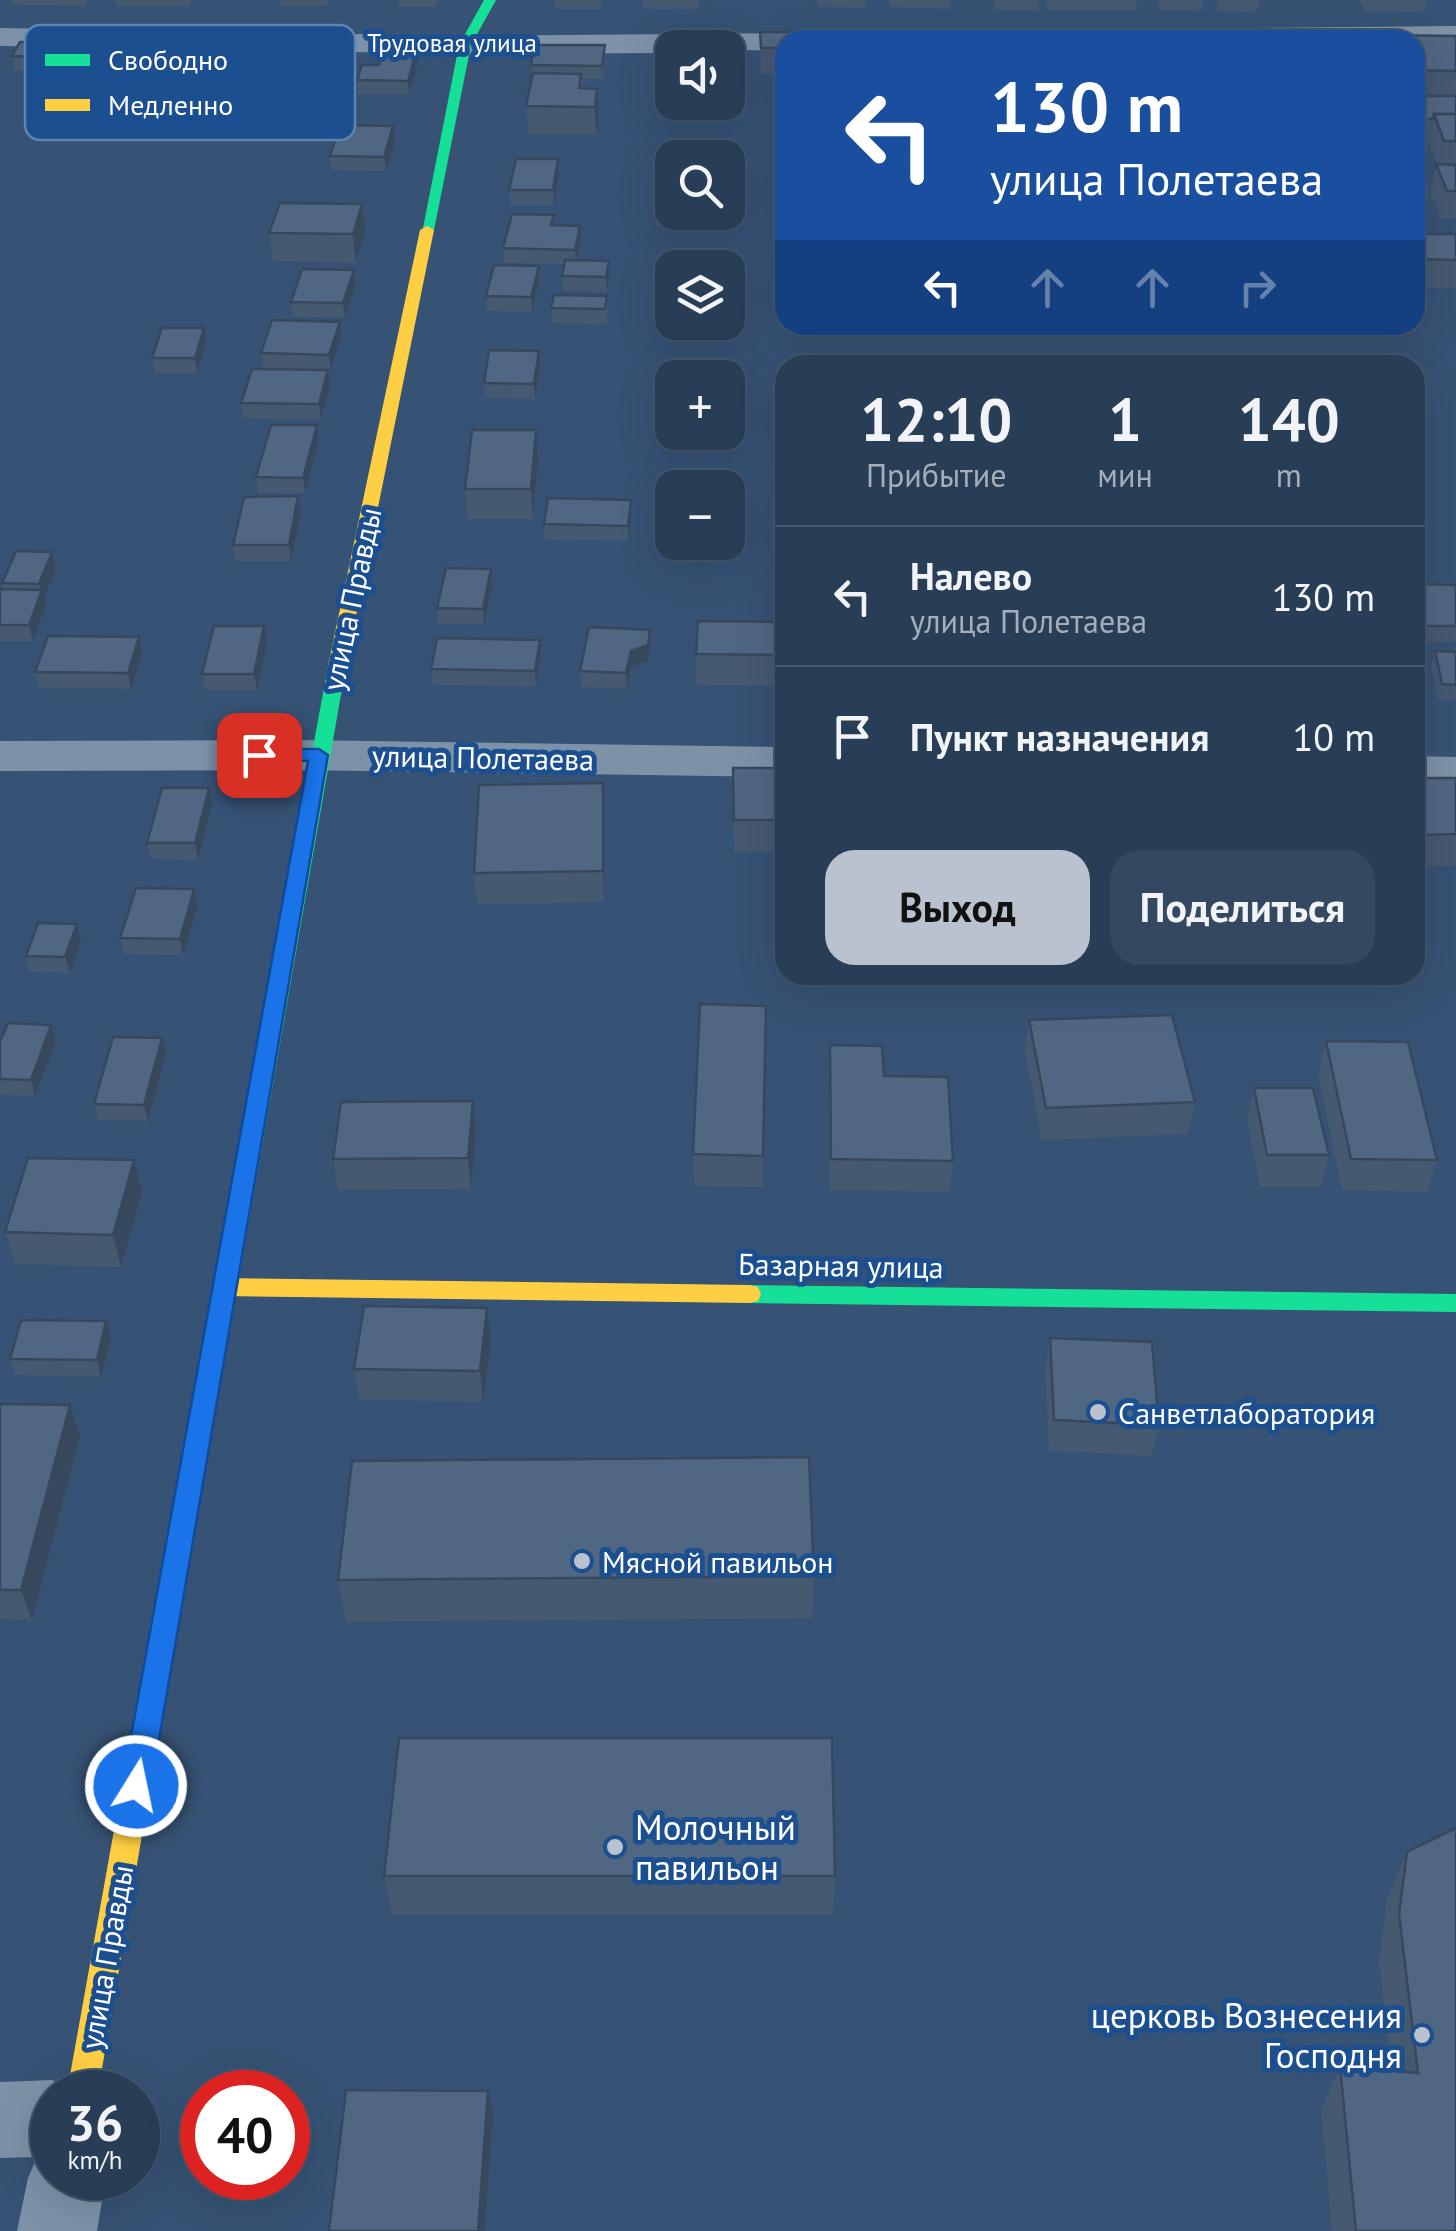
<!DOCTYPE html>
<html lang="ru">
<meta charset="utf-8">
<style>
:root{--surface:#283e57;--page:#344961;--text:#f1f3f6;--muted:#a5aeba;--line:#44576d;--accent:#b9c2ce}
body{margin:0;font-family:"PT Sans",sans-serif;background:var(--page);color:var(--text);height:100vh;display:flex;flex-direction:column;font-size:38px;white-space:nowrap}
*{box-sizing:border-box;margin:0}
p{font-size:32px;color:var(--muted)}
.icon{flex:none;width:55px;height:55px;fill:none;stroke:currentColor;stroke-width:2;stroke-linecap:round;stroke-linejoin:round}
.map{position:relative;flex:1;overflow:hidden}
.side{position:absolute;left:775px;top:355px;width:650px;height:630px;display:flex;flex-direction:column;background:var(--surface);border-radius:30px;box-shadow:0 10px 40px #0002,0 0 0 2px var(--line)}
.side>*{flex:none}
.hud{position:absolute;left:775px;top:30px;width:650px;height:305px;border-radius:30px;box-shadow:0 10px 40px #0002,0 0 0 2px var(--line);background:#1a4fa0;color:#fff;overflow:hidden}
.controls{position:absolute;left:655px;top:30px;display:grid;gap:20px}
.controls a{display:grid;place-items:center;width:90px;height:90px;border-radius:20px;background:var(--surface);box-shadow:0 10px 40px #0002,0 0 0 2px var(--line);font-size:50px}
.speed{position:absolute;left:30px;top:2070px;display:flex;gap:20px;font-size:50px;font-weight:700;text-align:center}
.speed>*{display:grid;place-content:center;width:130px;height:130px;border-radius:50%;background:var(--surface);box-shadow:0 10px 40px #0002,0 0 0 2px var(--line);line-height:1}
.speed small{font-size:25px;font-weight:400}
.speed .limit{border:15px solid #d22;background:#fff;color:#111}
.pin{position:absolute;display:grid;place-items:center;width:85px;height:85px;color:#fff;margin:-42px;border-radius:20px;box-shadow:0 5px 15px #0006}
.me{position:absolute;width:110px;margin:-55px;rotate:10deg;stroke-linejoin:round;filter:drop-shadow(0 0 8px #0008)}
.turn{display:flex;align-items:center;gap:35px;height:210px;padding:0 50px;font-size:45px}
.turn .icon{width:130px;height:130px;stroke-width:2.5}
.turn b{display:block;font-size:70px;line-height:85px}
.lanes{display:flex;align-items:center;height:95px;padding:0 50px;background:#0003;justify-content:center;gap:50px;direction:ltr}
.lanes .off{opacity:.35}
.eta{display:flex;justify-content:space-evenly;align-items:center;height:170px;text-align:center}
.eta b{font-size:60px;font-weight:700;line-height:70px}
.cta{display:flex;gap:20px;margin-top:auto;padding:20px 50px}
.cta a{flex:1;height:115px;border-radius:30px;background:var(--accent);color:#111;font-size:40px;font-weight:700;line-height:115px;text-align:center}
.cta a+a{background:var(--page);color:var(--text)}
ul{padding:0;list-style:none}
li{display:flex;align-items:center;gap:30px;height:140px;padding:0 50px;border-top:2px solid var(--line)}
li div{flex:1}
li b{display:block;font-size:38px}
li em{font-style:normal}
.map>svg:first-child{display:block}
.lines{fill:none;stroke-linecap:round;stroke-linejoin:round}
.street{fill:#7d92a8;fill-rule:evenodd}
.fast{fill:#16e098;fill-rule:evenodd}
.slow{fill:#ffcf43;fill-rule:evenodd}
.wall{fill:#455971}
.shaded-wall{fill:#38485c}
.building{fill:#506783;stroke:#38485c;stroke-width:2.5}
.route{fill:#1a73e8;stroke:#114b97;stroke-width:2.5}
.poi-dot{fill:#b9c2ce;stroke:#1b4f8f;stroke-width:4}
.labels{text-anchor:middle;dominant-baseline:central;stroke-width:10;stroke-linejoin:round;paint-order:stroke}
.far-street-label{font-size:25px;fill:#fff;stroke:#1b4f8f}
.street-label{font-size:30px;fill:#fff;stroke:#1b4f8f}
.poi-label{font-size:30px;fill:#fff;stroke:#1b4f8f;text-anchor:start}
.near-poi-label{font-size:35px;fill:#fff;stroke:#1b4f8f;text-anchor:start}
.key{fill:#1b4f8f;stroke:#5f84b1;stroke-width:2.5}
.key-label{font-size:28px;fill:#fff}
</style>
<div class="map">
<svg width="1456" height="2231" viewBox="0 0 1456 2231">
<rect width="100%" height="100%" fill="#365274"/>
<g class="lines">
<g class="street">
<path d="M1456,26V44L1415,45V40H933L938,33L949,31Z"/>
<path d="M0,28L465,36L785,33L799,40H785V51L672,48V53L465,54L0,46Z"/>
<path d="M296,740L785,747V777L296,770L0,771V741Z"/>
<path d="M1415,756L1456,757V787L1415,786Z"/>
<path d="M52,2080L80,2092H52V2178H106L97,2231H17L28,2178L37,2157L0,2158V2082Z"/>
</g>
<g class="fast">
<path d="M484,0H496L471,45L434,230L422,233L459,45Z"/>
<path d="M337,660L346,666L160,1730L156,1739L146,1743L136,1739L132,1730L328,666Z"/>
<path d="M749,1285L1456,1294V1312L749,1303L740,1301L737,1294L740,1287Z"/>
</g>
<g class="slow">
<path d="M427,226L434,230L346,666L337,672L328,666L420,230Z"/>
<path d="M224,1278L749,1285L758,1287L761,1294L758,1301L749,1303L224,1296L216,1294L212,1287L216,1280Z"/>
<path d="M146,1717L156,1721L160,1730L98,2092H67L132,1730L136,1721Z"/>
</g>
</g>
<g class="wall">
<path d="M12,0H87L84,6L13,5Z"/>
<path d="M115,0H192L189,6H116Z"/>
<path d="M280,0H330L327,6H281Z"/>
<path d="M398,0H438L435,7H399Z"/>
<path d="M554,0H602L600,9H555Z"/>
<path d="M643,0H699L698,9H643Z"/>
<path d="M817,0H866V8L817,7Z"/>
<path d="M889,0H950V9L889,7Z"/>
<path d="M994,0H1039L1038,11L995,10Z"/>
<path d="M1046,0H1137L1136,10H1048Z"/>
<path d="M1157,0H1203L1202,11L1159,10Z"/>
<path d="M1216,0H1259L1257,12L1218,11Z"/>
<path d="M1359,0H1427L1424,12L1364,11Z"/>
<path d="M760,32L785,40V74H761Z"/>
<path d="M1388,35L1456,36V219H1441L1430,192L1437,164L1428,141L1429,133H1422L1415,114V40H1387Z"/>
<path d="M418,45L419,59L409,94H358L357,80L379,65Z"/>
<path d="M605,45V59L603,79H582V88L597,89L599,115L596,134H528L526,106L532,79L531,65Z"/>
<path d="M189,54L185,65L195,79L183,104L155,103L153,89L161,73L107,72L105,58Z"/>
<path d="M12,56L83,57L75,71L14,70Z"/>
<path d="M334,105L336,119L330,133L289,132L288,117Z"/>
<path d="M393,126L395,140L386,171L332,170L330,156Z"/>
<path d="M559,174L554,205H510L509,190Z"/>
<path d="M555,225L581,241L577,260L609,276L607,292L563,291L562,276L565,264L504,263L503,248Z"/>
<path d="M365,232L356,263L273,261L269,233Z"/>
<rect x="1415" y="234" width="41" height="54"/>
<path d="M539,266V281L532,312L487,311L486,296Z"/>
<path d="M356,285L345,318L293,317L291,302Z"/>
<path d="M607,296L608,311L606,324L552,323L551,308Z"/>
<path d="M341,337L331,370H328L330,385L321,419L243,418L241,403L263,369L261,353Z"/>
<path d="M206,343L197,373H155L152,358Z"/>
<path d="M540,366L535,399L485,398L484,383Z"/>
<path d="M317,425L319,441L305,493H258L256,477Z"/>
<path d="M538,459L533,519H468L465,489Z"/>
<path d="M301,512L291,561H236L233,545Z"/>
<path d="M631,516L628,541L545,540L544,524Z"/>
<path d="M52,552L56,568L44,598L46,605L33,641H0V589H4L2,583Z"/>
<path d="M491,569L492,585L484,625L438,624L437,608Z"/>
<path d="M1415,584L1456,585V642H1420L1415,625Z"/>
<path d="M785,622V686L696,685V654Z"/>
<path d="M264,626L267,642L257,690H205L202,674Z"/>
<path d="M139,637L142,653L131,689L39,688L35,672Z"/>
<path d="M651,646L648,661L631,667L627,689L581,687L580,671Z"/>
<path d="M1435,651L1456,652V701L1438,700L1431,667Z"/>
<path d="M541,656L536,687L433,685L431,669Z"/>
<path d="M733,768H785V851L734,852Z"/>
<rect x="1415" y="778" width="41" height="88"/>
<path d="M212,805L198,860L151,859L147,843Z"/>
<path d="M604,814V902L477,905L474,873Z"/>
<path d="M198,906L183,955L124,954L120,938Z"/>
<path d="M81,941L70,973L30,972L26,956Z"/>
<path d="M766,1006L763,1187L694,1186L693,1154Z"/>
<path d="M1029,1020L1195,1102L1188,1134L1042,1140L1025,1052Z"/>
<path d="M162,1038L166,1054L148,1121L98,1120L94,1104Z"/>
<path d="M56,1041L35,1096L0,1095V1042Z"/>
<path d="M1326,1041L1437,1160L1427,1192L1342,1190L1318,1073Z"/>
<path d="M830,1045L884,1076L953,1161L950,1192L829,1190Z"/>
<path d="M1254,1088L1329,1155L1321,1187H1260L1247,1119Z"/>
<path d="M473,1101L476,1133L471,1189L338,1190L333,1159Z"/>
<path d="M134,1160L142,1192L121,1267L15,1264L5,1232Z"/>
<path d="M487,1308L491,1339L483,1402L359,1400L354,1369Z"/>
<path d="M106,1321L111,1338L101,1377L15,1375L10,1359Z"/>
<path d="M1050,1338L1159,1425L1152,1456L1049,1451L1045,1369Z"/>
<path d="M0,1404L80,1436L32,1620L0,1619Z"/>
<path d="M814,1576L812,1618L346,1622L338,1580Z"/>
<path d="M1407,1852L1456,2231H1332L1321,2110L1340,2066L1391,2071L1379,1961L1387,1899Z"/>
<path d="M384,1876H835L833,1915H392Z"/>
</g>
<g class="shaded-wall">
<path d="M187,41L189,54L181,73L179,59Z"/>
<path d="M81,43L83,57L75,71L73,58Z"/>
<path d="M418,45L419,59L409,94L408,81Z"/>
<path d="M192,65L195,79L183,104L181,90Z"/>
<path d="M597,89L599,115L596,134L595,107Z"/>
<path d="M334,105L336,119L330,133L328,119Z"/>
<path d="M393,126L395,140L386,171L384,157Z"/>
<path d="M558,159L559,174L554,205L553,190Z"/>
<path d="M362,204L365,232L356,263L353,234Z"/>
<path d="M580,226L581,241L576,265L575,250Z"/>
<path d="M609,261V276L607,292L606,277Z"/>
<path d="M539,266V281L532,312L531,297Z"/>
<path d="M354,270L356,285L345,318L343,303Z"/>
<path d="M340,322L341,337L331,370L329,355Z"/>
<path d="M204,328L206,343L197,373L195,358Z"/>
<path d="M539,351L540,366L535,399L534,384Z"/>
<path d="M328,370L330,385L321,419L319,404Z"/>
<path d="M317,425L319,441L305,493L303,478Z"/>
<path d="M536,430L538,459L533,519L531,489Z"/>
<path d="M298,496L301,512L291,561L289,545Z"/>
<path d="M631,500V516L628,541V526Z"/>
<path d="M52,552L56,568L44,598L46,605L33,641L29,625L41,592L39,584Z"/>
<path d="M491,569L492,585L484,625L483,609Z"/>
<path d="M264,626L267,642L257,690L254,674Z"/>
<path d="M650,630L651,646L648,661L631,667L627,689L626,673L631,651Z"/>
<path d="M139,637L142,653L131,689L128,673Z"/>
<path d="M540,640L541,656L536,687L535,671Z"/>
<path d="M603,783L604,814V902L603,871Z"/>
<path d="M209,788L212,805L198,860L195,843Z"/>
<path d="M194,889L198,906L183,955L180,939Z"/>
<path d="M77,924L81,941L70,973L65,957Z"/>
<path d="M51,1025L56,1041L35,1096L31,1080Z"/>
<path d="M162,1038L166,1054L148,1121L144,1105Z"/>
<path d="M473,1101L476,1133L471,1189L468,1158Z"/>
<path d="M134,1160L142,1192L121,1267L113,1235Z"/>
<path d="M487,1308L491,1339L483,1402L480,1371Z"/>
<path d="M106,1321L111,1338L101,1377L97,1360Z"/>
<path d="M70,1405L80,1436L32,1620L21,1590Z"/>
<path d="M488,2091L493,2116L484,2231H478Z"/>
</g>
<g class="building">
<path d="M760,32H869L870,40H785V48H761Z"/>
<path d="M1208,34H1265L1267,40H1209Z"/>
<path d="M1388,35L1456,36V71L1415,70V40H1390Z"/>
<path d="M20,42L81,43L73,58L12,56Z"/>
<path d="M386,45H418L408,81L357,80L362,65H379Z"/>
<path d="M534,45H605L602,66L531,65Z"/>
<path d="M533,73L581,74L579,88L597,89L595,107L526,106Z"/>
<path d="M1416,96H1456V114H1434L1432,119H1425Z"/>
<path d="M1434,114H1456V141H1444Z"/>
<path d="M340,125L393,126L384,157L330,156Z"/>
<path d="M516,159H558L553,190H509Z"/>
<path d="M1436,164L1456,165V191H1447Z"/>
<path d="M280,203L362,204L353,234L269,233Z"/>
<path d="M512,214L554,215L551,225L580,226L575,250L503,248Z"/>
<path d="M1415,234H1456V260L1415,259Z"/>
<path d="M565,260L609,261L606,277L562,276Z"/>
<path d="M494,265L539,266L531,297L486,296Z"/>
<path d="M302,269L354,270L343,303L291,302Z"/>
<path d="M554,295L607,296L605,309L551,308Z"/>
<path d="M272,320L340,322L329,355L261,353Z"/>
<path d="M162,328H204L195,358H152Z"/>
<path d="M489,350L539,351L534,384L484,383Z"/>
<path d="M252,369L328,370L319,404L241,403Z"/>
<path d="M271,425H317L303,478L256,477Z"/>
<path d="M472,430H536L531,489H465Z"/>
<path d="M298,496L289,545H233L244,497Z"/>
<path d="M548,498L631,500L628,526L544,524Z"/>
<path d="M16,551L52,552L39,584L2,583Z"/>
<path d="M446,568L491,569L483,609L437,608Z"/>
<path d="M1415,584L1456,585V626H1424L1415,595Z"/>
<path d="M0,589L42,590L29,625H0Z"/>
<path d="M698,621L785,622V655L696,654Z"/>
<path d="M214,626H264L254,674H202Z"/>
<path d="M589,627L650,630L648,645L631,651L626,673L580,671Z"/>
<path d="M48,636L139,637L128,673L35,672Z"/>
<path d="M437,638L540,640L535,671L431,669Z"/>
<path d="M1435,651L1456,652V685L1442,684Z"/>
<path d="M733,768H785V820H734Z"/>
<path d="M1415,778H1456V834L1415,835Z"/>
<path d="M603,783V871L474,873L479,785Z"/>
<path d="M162,788H209L195,843H147Z"/>
<path d="M136,888L194,889L180,939L120,938Z"/>
<path d="M38,923L77,924L65,957L26,956Z"/>
<path d="M700,1004L766,1006L763,1156L693,1154Z"/>
<path d="M1172,1015L1195,1102L1046,1108L1029,1020Z"/>
<path d="M8,1023L51,1025L31,1080L0,1079V1042Z"/>
<path d="M113,1037L162,1038L144,1105L94,1104Z"/>
<path d="M1326,1041L1408,1042L1437,1160L1351,1159Z"/>
<path d="M830,1045L882,1046L884,1076L948,1077L953,1161L831,1159Z"/>
<path d="M1254,1088H1313L1329,1155H1267Z"/>
<path d="M473,1101L468,1158L333,1159L341,1102Z"/>
<path d="M28,1158L134,1160L113,1235L5,1232Z"/>
<path d="M364,1306L487,1308L480,1371L354,1369Z"/>
<path d="M21,1320L106,1321L97,1360L10,1359Z"/>
<path d="M1050,1338L1152,1342L1159,1425L1054,1420Z"/>
<path d="M0,1404L70,1405L21,1590H0Z"/>
<path d="M809,1457L814,1576L338,1580L352,1461Z"/>
<path d="M399,1738H832L835,1876H384Z"/>
<path d="M1456,1828V2231H1356L1340,2066L1418,2073L1399,1914L1407,1852Z"/>
<path d="M346,2090L488,2091L478,2231H329Z"/>
</g>
<path class="route" d="M259,749H319L328,755L151,1786L147,1795L136,1799L126,1795L122,1786L308,761L252,759V751Z"/>
<g class="poi-dot">
<circle cx="1098" cy="1412" r="10"/>
<circle cx="582" cy="1561" r="10"/>
<circle cx="615" cy="1847" r="10"/>
<circle cx="1422" cy="2035" r="10"/>
</g>
<g class="labels">
<g class="far-street-label">
<text x="452" y="43">Трудовая улица</text>
</g>
<g class="street-label">
<text transform="translate(351 599) rotate(-78)">улица Правды</text>
<text transform="translate(483 757) rotate(1)">улица Полетаева</text>
<text transform="translate(841 1265) rotate(1)">Базарная улица</text>
<text transform="translate(106 1957) rotate(-80)">улица Правды</text>
</g>
<g class="poi-label">
<text x="1118" y="1412">Санветлаборатория</text>
<text x="602" y="1561">Мясной павильон</text>
</g>
<g class="near-poi-label">
<text x="635" y="1827">Молочный<tspan x="635" dy="40">павильон</tspan></text>
<text x="1402" y="2015" text-anchor="end">церковь Вознесения<tspan x="1402" dy="40">Господня</tspan></text>
</g>
</g>
<rect x="25" y="25" width="330" height="115" rx="15" class="key"/>
<rect x="45" y="54" width="45" height="12" fill="#16e098"/>
<rect x="45" y="99" width="45" height="12" fill="#ffcf43"/>
<g class="key-label">
<text x="108" y="70">Свободно</text>
<text x="108" y="115">Медленно</text>
</g>
</svg>
<div class="controls">
<a><svg class="icon" aria-label="sound" viewBox="0 0 24 24"><path d="M4 9h4l5-4v14l-5-4H4zM17 9q2 3 0 6"/></svg></a>
<a><svg class="icon" aria-label="search" viewBox="0 0 24 24"><circle cx="10" cy="10" r="6"/><path d="M15 15l6 6"/></svg></a>
<a><svg class="icon" aria-label="layers" viewBox="0 0 24 24"><path d="M12 4l9 5-9 5-9-5zM3 14l9 5 9-5"/></svg></a>
<a>+</a>
<a>−</a>
</div>
<div class="speed"><div>36<small>km/h</small></div><div class="limit">40</div></div>
<div class="pin" style="left:259px;top:755px;background:#d93025"><svg class="icon" aria-label="arrive" viewBox="0 0 24 24"><path d="M6 21V4h12l-3 4 3 4H6"/></svg></div>
<svg class="me" style="left:136px;top:1786px" viewBox="-20 -20 40 40"><circle r="17" fill="#1a73e8" stroke="#fff" stroke-width="3"/><path d="M0-11L8 9 0 5-8 9z" fill="#fff"/></svg>
<div class="hud">
<div class="turn"><svg class="icon" aria-label="left" viewBox="0 0 24 24"><path d="M17 20v-9H6M10 6l-5 5 5 5"/></svg><div><b>130 m</b>улица Полетаева</div></div>
<div class="lanes"><svg class="icon" aria-label="left" viewBox="0 0 24 24"><path d="M17 20v-9H6M10 6l-5 5 5 5"/></svg><svg class="icon off" aria-label="ahead" viewBox="0 0 24 24"><path d="M12 20V5M6 11l6-6 6 6"/></svg><svg class="icon off" aria-label="ahead" viewBox="0 0 24 24"><path d="M12 20V5M6 11l6-6 6 6"/></svg><svg class="icon off" aria-label="right" viewBox="0 0 24 24"><path d="M7 20v-9h11M14 6l5 5-5 5"/></svg></div>
</div>
<section class="side">
<div class="eta">
<div><b>12:10</b><p>Прибытие</p></div>
<div><b>1</b><p>мин</p></div>
<div><b>140</b><p>m</p></div>
</div>
<ul>
<li><svg class="icon" aria-label="left" viewBox="0 0 24 24"><path d="M17 20v-9H6M10 6l-5 5 5 5"/></svg><div><b>Налево</b><p>улица Полетаева</p></div><em>130 m</em></li>
<li><svg class="icon" aria-label="arrive" viewBox="0 0 24 24"><path d="M6 21V4h12l-3 4 3 4H6"/></svg><div><b>Пункт назначения</b></div><em>10 m</em></li>
</ul>
<div class="cta"><a>Выход</a><a>Поделиться</a></div>
</section>
</div>
